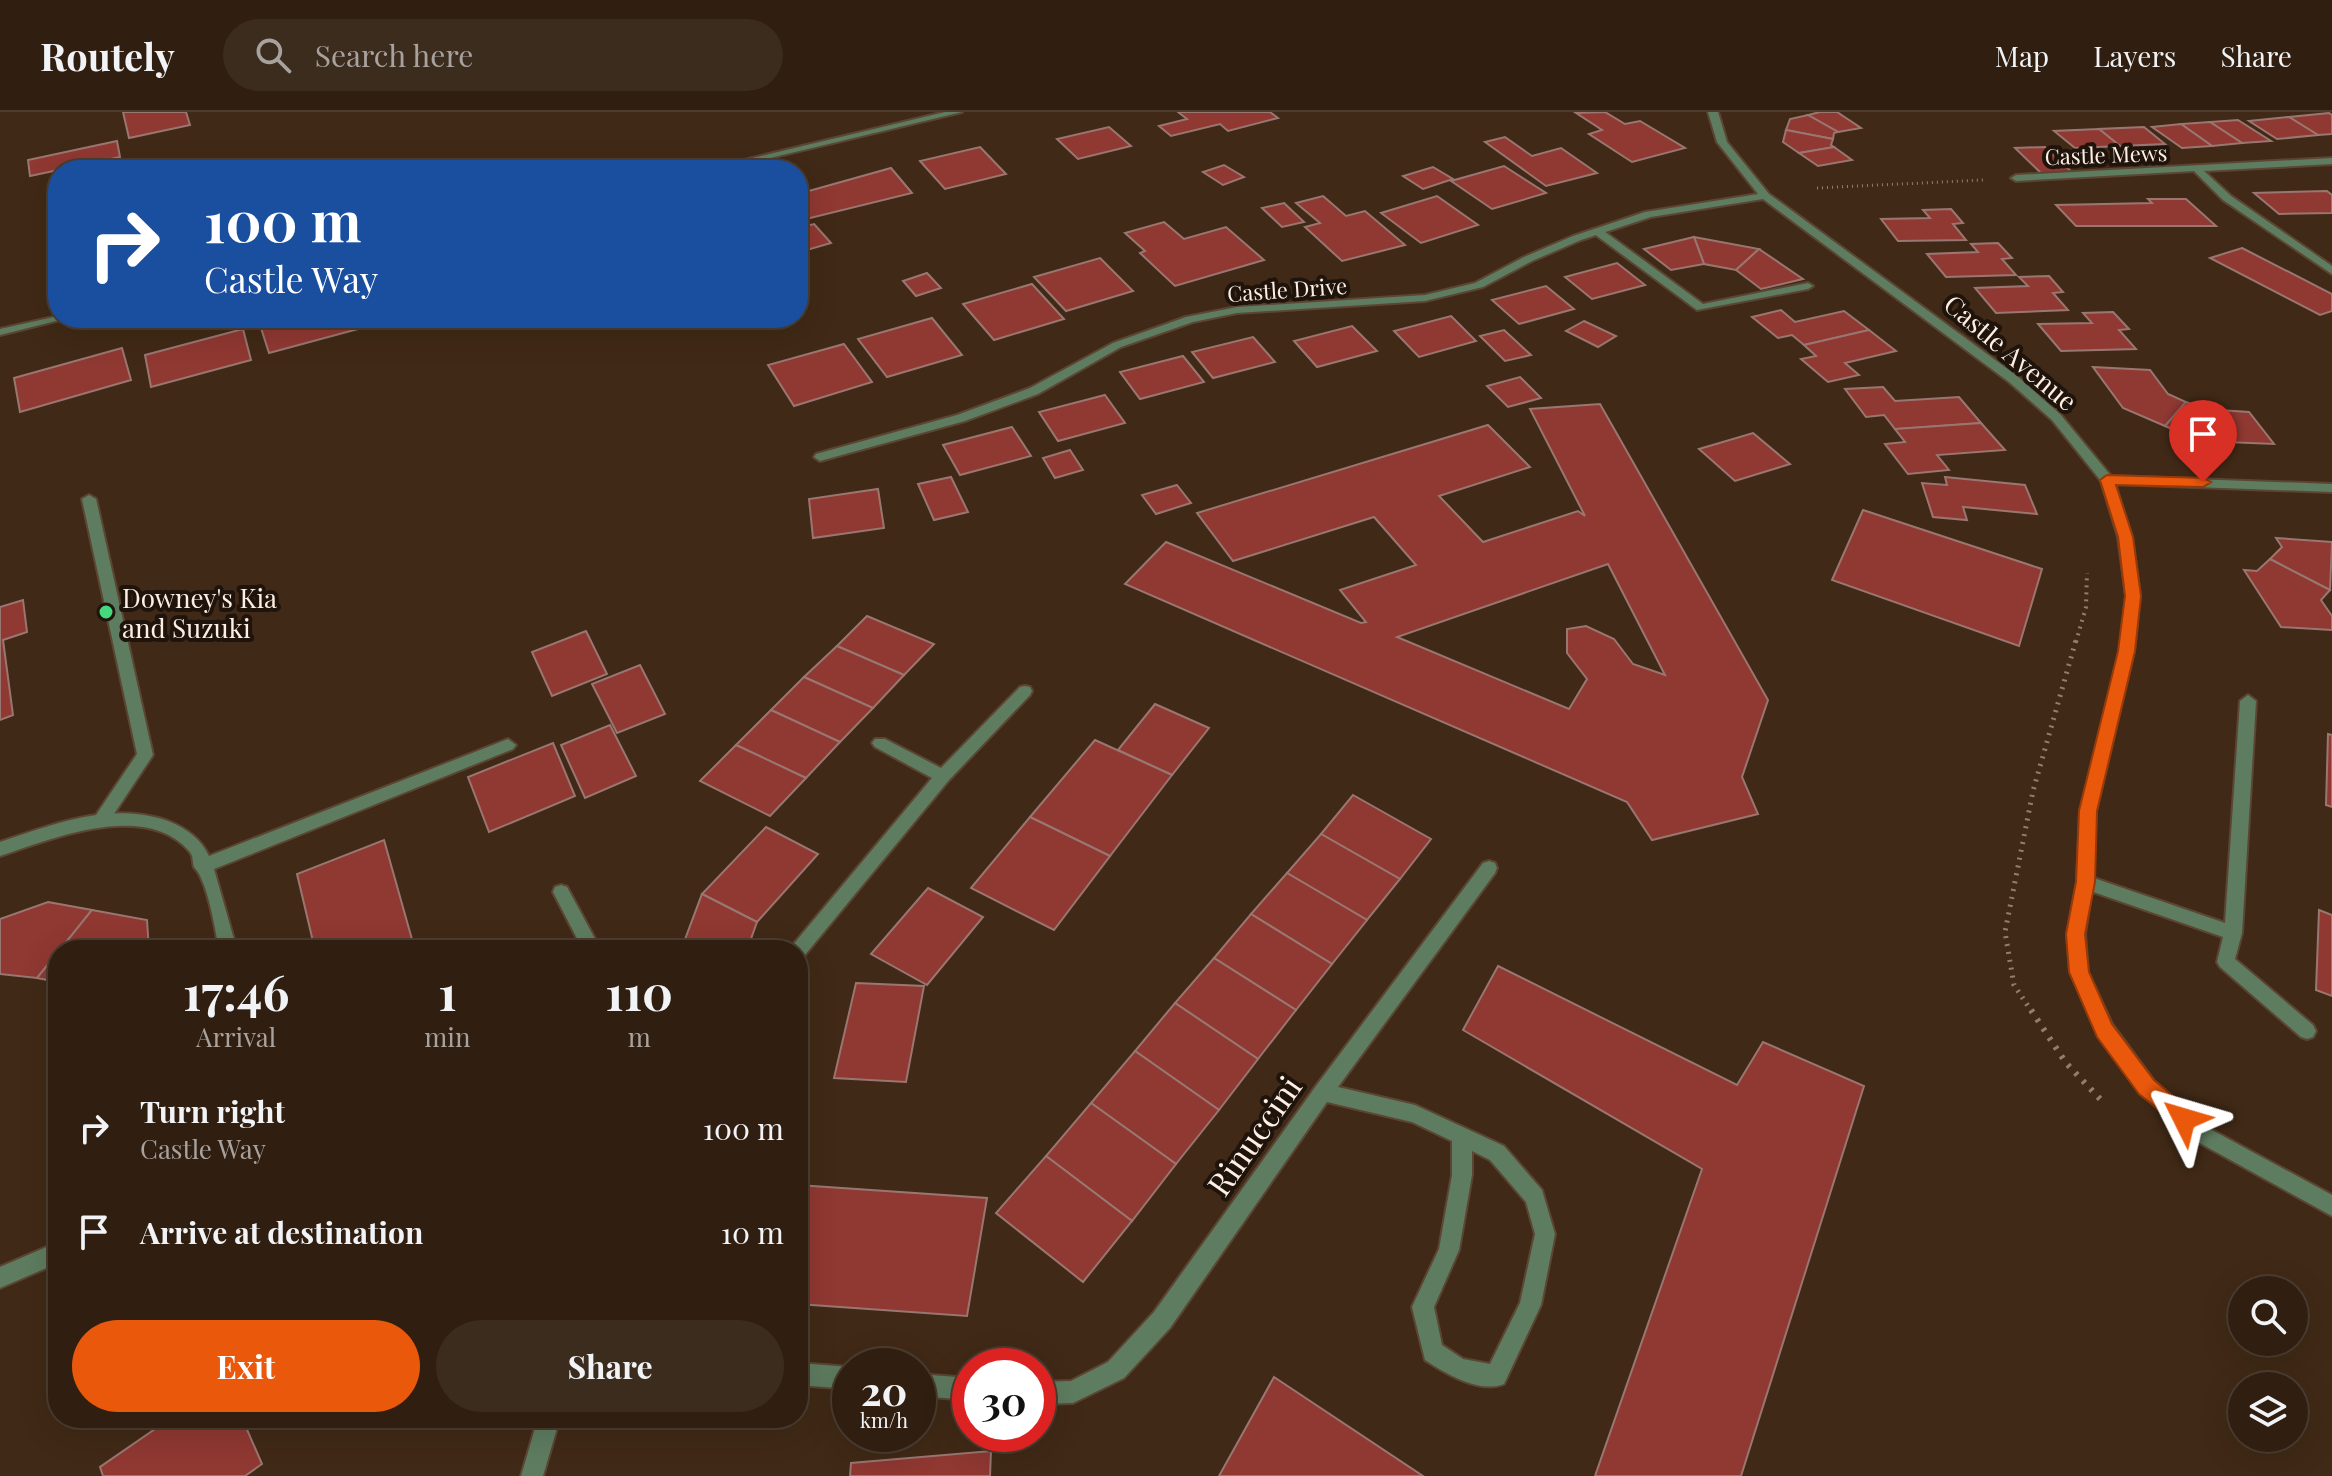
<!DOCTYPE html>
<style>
:root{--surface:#301f10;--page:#3c2c1e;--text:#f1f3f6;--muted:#a8a29f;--line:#4b3d30;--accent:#ea580c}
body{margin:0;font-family:"Playfair Display",serif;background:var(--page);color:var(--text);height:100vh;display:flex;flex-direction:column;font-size:30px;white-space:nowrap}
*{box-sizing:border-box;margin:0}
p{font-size:26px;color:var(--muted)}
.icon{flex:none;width:44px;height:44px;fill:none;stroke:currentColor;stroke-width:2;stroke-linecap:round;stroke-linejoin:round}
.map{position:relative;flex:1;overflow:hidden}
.drawer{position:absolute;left:48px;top:828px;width:760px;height:488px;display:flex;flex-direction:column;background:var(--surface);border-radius:32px;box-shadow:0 8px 32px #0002,0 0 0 2px var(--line)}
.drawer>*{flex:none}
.hud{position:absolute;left:48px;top:48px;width:760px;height:168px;border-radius:32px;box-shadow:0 8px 32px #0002,0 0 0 2px var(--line);background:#1a4fa0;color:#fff;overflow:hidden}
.tools{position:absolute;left:2228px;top:1164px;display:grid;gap:16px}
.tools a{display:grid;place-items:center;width:80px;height:80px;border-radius:50%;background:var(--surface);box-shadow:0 8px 32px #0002,0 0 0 2px var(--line);font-size:40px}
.speed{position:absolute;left:832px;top:1236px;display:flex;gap:16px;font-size:40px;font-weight:700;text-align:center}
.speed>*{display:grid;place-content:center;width:104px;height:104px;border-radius:50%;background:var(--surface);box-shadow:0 8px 32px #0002,0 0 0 2px var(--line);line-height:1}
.speed small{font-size:20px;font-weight:400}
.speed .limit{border:12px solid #d22;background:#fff;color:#111}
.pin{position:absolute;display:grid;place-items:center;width:68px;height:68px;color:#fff;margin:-82px -34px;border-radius:50% 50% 50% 0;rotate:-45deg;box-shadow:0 0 8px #0007}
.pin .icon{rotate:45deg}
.me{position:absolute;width:88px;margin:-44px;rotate:310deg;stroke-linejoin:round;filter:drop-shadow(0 0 6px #0008)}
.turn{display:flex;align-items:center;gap:28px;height:168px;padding:0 24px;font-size:36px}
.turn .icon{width:104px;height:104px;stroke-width:2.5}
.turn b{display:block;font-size:56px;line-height:68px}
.eta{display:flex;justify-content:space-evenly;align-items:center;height:136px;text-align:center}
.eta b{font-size:48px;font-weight:700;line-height:56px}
.action{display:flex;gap:16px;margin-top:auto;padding:16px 24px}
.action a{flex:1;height:92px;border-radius:48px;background:var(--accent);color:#fff;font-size:32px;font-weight:700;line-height:92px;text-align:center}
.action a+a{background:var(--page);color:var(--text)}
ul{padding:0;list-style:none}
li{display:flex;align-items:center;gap:24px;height:104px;padding:0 24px}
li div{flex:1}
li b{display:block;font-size:30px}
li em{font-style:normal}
header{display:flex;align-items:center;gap:48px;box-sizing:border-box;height:112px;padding:0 40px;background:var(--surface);border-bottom:2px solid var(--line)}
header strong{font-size:38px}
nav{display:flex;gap:44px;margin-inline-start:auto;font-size:28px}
.search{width:560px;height:72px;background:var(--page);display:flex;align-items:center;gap:20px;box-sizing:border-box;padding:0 28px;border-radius:44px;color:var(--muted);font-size:30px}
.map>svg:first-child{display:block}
.building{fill:#903832;stroke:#9a7671;stroke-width:2;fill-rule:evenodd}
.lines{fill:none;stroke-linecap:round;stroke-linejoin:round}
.service-casing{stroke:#5b4533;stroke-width:4}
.minor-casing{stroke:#5b4533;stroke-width:4}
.tertiary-casing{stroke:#5b4533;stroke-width:4}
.path-far3{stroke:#927e6e;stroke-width:3;stroke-dasharray:1 4;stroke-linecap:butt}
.path-far2{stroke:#927e6e;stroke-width:4;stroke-dasharray:2 5;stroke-linecap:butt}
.path-far1{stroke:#927e6e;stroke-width:5;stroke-dasharray:2 6;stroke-linecap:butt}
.path{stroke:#927e6e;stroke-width:6;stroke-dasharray:3 8;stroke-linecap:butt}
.service{fill:#5e7c60;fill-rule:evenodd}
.minor{fill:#5e7c60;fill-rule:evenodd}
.tertiary{fill:#5e7c60;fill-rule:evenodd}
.route{fill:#ea580c;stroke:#983908;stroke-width:2}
.poi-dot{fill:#44d77b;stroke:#1f140c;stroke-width:3}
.labels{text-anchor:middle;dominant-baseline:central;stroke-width:8;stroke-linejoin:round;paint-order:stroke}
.far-street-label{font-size:22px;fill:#feeee3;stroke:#1f140c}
.street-label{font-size:26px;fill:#feeee3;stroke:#1f140c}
.poi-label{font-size:26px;fill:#feeee3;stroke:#1f140c;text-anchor:start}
.near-street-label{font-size:32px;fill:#feeee3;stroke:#1f140c}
</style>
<header>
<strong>Routely</strong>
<div class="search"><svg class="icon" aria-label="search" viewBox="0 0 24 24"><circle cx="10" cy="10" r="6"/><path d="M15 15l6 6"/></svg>Search here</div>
<nav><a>Map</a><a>Layers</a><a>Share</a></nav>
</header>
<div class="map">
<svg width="2332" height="1364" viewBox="0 0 2332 1364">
<rect width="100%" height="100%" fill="#402916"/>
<g class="building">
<path d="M123,0H186L190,13L129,26Z"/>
<path d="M1178,0H1270L1278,6L1228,19L1220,12L1171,24L1159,14L1187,7Z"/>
<path d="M1605,0L1625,12L1640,9L1685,36L1632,50L1589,22L1602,18L1576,1Z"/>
<path d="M1820,0H1837L1861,16L1838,20L1808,3Z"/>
<path d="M2329,1L2332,3V22L2318,23L2289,5Z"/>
<path d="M1808,3L1838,20L1834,21L1833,27L1786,18L1790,7Z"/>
<path d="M2289,5L2318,23L2277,27L2249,9Z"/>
<path d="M2238,8L2271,29L2242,31L2210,10Z"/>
<path d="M2210,10L2242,31L2212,34L2181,12Z"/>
<path d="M2181,12L2212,34L2182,36L2152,15Z"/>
<path d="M1109,15L1131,34L1078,47L1057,27Z"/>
<path d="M2144,15L2165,32L2120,34L2099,17Z"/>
<path d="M2099,17L2120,34L2075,36L2054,19Z"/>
<path d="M1786,18L1833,27L1831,33L1834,35L1799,41L1783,30Z"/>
<path d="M1505,25L1532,44L1561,36L1597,61L1546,74L1485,30Z"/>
<path d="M117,29L120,45L30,64L28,48Z"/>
<path d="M980,35L1006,62L945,77L920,49Z"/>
<path d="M1834,35L1852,48L1818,54L1799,41Z"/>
<path d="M2045,35L2074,62L2043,63L2015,36Z"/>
<path d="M1224,53L1244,65L1223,73L1203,60Z"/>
<path d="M1504,54L1546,81L1492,97L1451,69Z"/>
<path d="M1433,55L1453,67L1423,77L1403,64Z"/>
<path d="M891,56L912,81L798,109V82Z"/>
<path d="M2327,79L2332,83V101L2279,102L2254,81Z"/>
<path d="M1323,84L1346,104L1365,99L1405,133L1342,149L1305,115L1320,111L1296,91Z"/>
<path d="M1437,84L1478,113L1421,131L1381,101Z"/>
<path d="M2148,87H2186L2216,114H2076L2056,93L2152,91Z"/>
<path d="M1284,91L1304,110L1282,115L1262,96Z"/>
<path d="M1951,97L1963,111L1953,112L1966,128L1898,129L1881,107L1930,106L1923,98Z"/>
<path d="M1164,110L1184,127L1226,115L1264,148L1175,174L1140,141L1145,139L1125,121Z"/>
<path d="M814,112L831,131L800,140L798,116Z"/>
<path d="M1694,125L1759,137L1736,158L1704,152Z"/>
<path d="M1694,125L1704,152L1671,158L1644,137Z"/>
<path d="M1998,131L2012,146L2002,147L2016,163L1946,165L1927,142L1978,140L1971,132Z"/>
<path d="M2242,136L2332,182V199L2320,203L2210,146Z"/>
<path d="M1759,137L1803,167L1761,177L1736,158Z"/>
<path d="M1100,146L1133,179L1066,199L1034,165Z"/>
<path d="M1617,151L1645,173L1592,187L1565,165Z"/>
<path d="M927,161L941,176L916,184L903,169Z"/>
<path d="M2049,164L2063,180L2053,181L2068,198L1996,201L1975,176L2028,174L2019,165Z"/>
<path d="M1032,172L1064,207L994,228L963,192Z"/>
<path d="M1546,174L1574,197L1519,212L1492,188Z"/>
<path d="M1781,198L1795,210L1844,199L1869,218L1804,233L1792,223L1778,226L1752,205Z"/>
<path d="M2113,200L2129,217L2119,218L2136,237L2061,239L2038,212L2092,211L2083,201Z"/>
<path d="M1451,204L1476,229L1419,245L1394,219Z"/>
<path d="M298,206H366L369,214L269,241L261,216Z"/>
<path d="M932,206L962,243L887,265L858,227Z"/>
<path d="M1584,209L1616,224L1598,235L1566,219Z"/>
<path d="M1352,214L1377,239L1317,255L1294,229Z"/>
<path d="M243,217L251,248L151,275L145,243Z"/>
<path d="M1504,218L1531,243L1505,249L1480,224Z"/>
<path d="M1869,218L1896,239L1845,251L1859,263L1828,270L1801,247L1816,244L1804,233Z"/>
<path d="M1253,225L1275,250L1213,266L1192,240Z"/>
<path d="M844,232L872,270L794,294L768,253Z"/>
<path d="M122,236L131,268L20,300L14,266Z"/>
<path d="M1183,244L1204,270L1140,287L1120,260Z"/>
<path d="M2093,255L2150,258L2168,282L2186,290L2165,314L2123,296Z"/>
<path d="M1520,265L1541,286L1508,295L1487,274Z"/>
<path d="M1883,275L1895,289L1959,285L1981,311L1895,317L1884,303L1866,305L1845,277Z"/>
<path d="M1105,283L1125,311L1058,329L1039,300Z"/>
<path d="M2186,290L2203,297L2249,300L2274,332L2200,329L2165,314Z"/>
<path d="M1600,292L1768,588L1742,665L1758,702L1652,728L1627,690L1125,472L1166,430L1361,511L1366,510L1340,478L1416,453L1374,405L1233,449L1197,401L1488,313L1530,355L1439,384L1483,430L1578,399L1585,404L1530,297ZM1608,452L1665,563L1633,552L1614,527L1586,514L1567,517V541L1587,567L1569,597L1397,525Z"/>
<path d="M1981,311L2005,338L1937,343L1949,358L1908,362L1885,332L1905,330L1895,317Z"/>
<path d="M1012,315L1031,344L960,363L943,333Z"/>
<path d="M1753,321L1790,352L1735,369L1699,337Z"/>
<path d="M1070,338L1083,358L1055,366L1043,346Z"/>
<path d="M951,365L968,400L934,408L918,372Z"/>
<path d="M1945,365L2025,373L2037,402L1963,395L1967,408L1933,405L1922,371L1947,373Z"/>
<path d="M1177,373L1191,391L1156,402L1142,383Z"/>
<path d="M878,377L884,416L813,426L809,387Z"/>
<path d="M1863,398L2042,457L2019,534L1832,468Z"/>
<path d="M2276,426L2332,430L2330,478L2270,447L2282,435Z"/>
<path d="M2270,447L2330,478L2321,488L2332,504V518L2281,515L2244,458L2257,459Z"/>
<path d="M23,488L27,520L3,528L13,603L0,608V495Z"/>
<path d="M867,504L934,532L904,563L837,534Z"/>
<path d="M586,519L607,562L552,584L532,540Z"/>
<path d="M837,534L904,563L873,596L804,565Z"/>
<path d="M640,553L665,602L617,621L592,572Z"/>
<path d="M804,565L873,596L840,630L771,598Z"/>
<path d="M1155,592L1209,616L1172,663L1118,638Z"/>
<path d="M771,598L840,630L806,666L736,633Z"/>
<path d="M610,613L636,664L585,686L561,633Z"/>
<path d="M2328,622L2332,623V695L2326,693Z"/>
<path d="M1095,628L1172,663L1110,744L1030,705Z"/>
<path d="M553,631L575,684L489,720L468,665Z"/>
<path d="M736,633L806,666L770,704L700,669Z"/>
<path d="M1353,683L1431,727L1400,767L1321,722Z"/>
<path d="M1030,705L1110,744L1054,818L971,776Z"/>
<path d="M766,715L818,742L757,810L702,782Z"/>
<path d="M1321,722L1400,767L1367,808L1287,761Z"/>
<path d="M384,728L415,838H315L297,762Z"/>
<path d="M1287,761L1367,808L1332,852L1251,802Z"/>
<path d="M928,776L983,805L927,873L871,842Z"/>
<path d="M702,782L757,810L747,838H681Z"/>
<path d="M48,790L92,798L37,866L0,862V807Z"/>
<path d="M92,798L147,808L149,838H60Z"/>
<path d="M2319,798L2332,803V884L2316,878Z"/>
<path d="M1251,802L1332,852L1296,898L1214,846Z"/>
<path d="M58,840V870L37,866Z"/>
<path d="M1214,846L1296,898L1258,947L1175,891Z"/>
<path d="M1498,854L1737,973L1763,930L1864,974L1741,1364H1595L1702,1057L1463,918Z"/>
<path d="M856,871L924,874L906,970L834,966Z"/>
<path d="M1175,891L1258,947L1219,998L1135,939Z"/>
<path d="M1135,939L1219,998L1176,1052L1091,991Z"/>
<path d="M1091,991L1176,1052L1132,1109L1046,1044Z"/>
<path d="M1046,1044L1132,1109L1083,1170L996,1101Z"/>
<path d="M798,1073L987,1086L967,1204L798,1192Z"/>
<path d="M1274,1265L1423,1364H1219Z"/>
<path d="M171,1306H242L262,1352L245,1364H103L100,1355Z"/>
<path d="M991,1339L990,1364H850L851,1351Z"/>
</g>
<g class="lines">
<g class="service-casing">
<g id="service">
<path d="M1593,117H1601L1703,192L1808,171L1813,174L1808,177L1697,198L1593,121Z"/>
<path d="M89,383L96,387L153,643L106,714H94L92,709L137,642L82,387Z"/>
<path d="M2248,583L2256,589L2242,821L2235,847L2313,913L2316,919L2313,925L2307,927L2301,925L2220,855L2217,850L2223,825L2079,775L2077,770L2079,765L2085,763L2225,811L2240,589Z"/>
<path d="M561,773L567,775L601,838H583L553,780L555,775Z"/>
<path d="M538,1306H560L543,1364H521Z"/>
</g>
</g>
<g class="minor-casing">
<g id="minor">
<path d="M1708,0H1718L1727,30L1769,82L2017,264L2060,302L2111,364L2332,372V380L2115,372L2132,425L2140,484L2134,539L2096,699L2093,770L2085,822L2088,860L2112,912L2154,969L2210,1017L2332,1083V1104L2196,1029L2140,981L2099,924L2070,860L2067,822L2077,770L2080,699L2120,539L2126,484L2118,425L2101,369L2052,308L2009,270L1763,87L1651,105L1581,128L1532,149L1483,175L1425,189L1237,201L1193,210L1121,235L1038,282L965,309L820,349L814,345L816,342L957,303L1030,276L1113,231L1186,205L1237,195L1425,183L1475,171L1524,145L1573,124L1645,100L1758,82L1717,30Z"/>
<path d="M2332,46V52L2204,59L2231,84L2332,154V162L2223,88L2194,59L2016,69L2011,66L2016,63Z"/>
<path d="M1025,574L1030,575L1032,579L1030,583L949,668L804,844L798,846V838H790L792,834L932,666L875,635L872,631L875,627H885L941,656L1020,575Z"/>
<path d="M508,627L516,633L513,637L214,757L237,838H219C215,816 209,779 198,760C197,758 195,757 194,755C192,750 194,744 189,739C145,688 51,727 0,744V730C54,712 111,689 168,709C186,716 201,727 209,744Z"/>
<path d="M1489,749L1495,751L1497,756L1495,761L1338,975L1415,993L1504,1034L1542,1078L1555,1122L1541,1193L1504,1272C1479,1282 1445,1261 1425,1248L1412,1195L1439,1137L1452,1063V1029L1412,1010L1327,990L1170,1216L1124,1266L1073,1291L1038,1292V1270L1071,1269L1108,1250L1154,1200L1316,974L1483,751ZM1472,1039L1490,1048L1526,1090L1535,1122L1520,1191L1490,1252L1463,1247L1442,1233L1434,1195L1459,1138L1472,1063Z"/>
<path d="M58,1130V1151L0,1176V1155Z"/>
<path d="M798,1251L850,1255V1277L798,1273Z"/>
<path d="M918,1262L970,1266V1288L918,1284Z"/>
</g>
</g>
<g class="tertiary-casing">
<g id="tertiary">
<path d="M945,0H962L720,58H702Z"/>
<path d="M58,204V206H68L0,223V217Z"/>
</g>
</g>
<path class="path-far3" d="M1817,76L1983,68"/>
<path class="path-far2" d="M2076,530L2086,495L2087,461"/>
<path class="path-far1" d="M2032,900L2014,873L2005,820L2033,679L2076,528"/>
<path class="path" d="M2031,898L2066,951L2103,990"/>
<use href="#service" class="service"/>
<use href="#minor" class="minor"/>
<use href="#tertiary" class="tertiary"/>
</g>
<path class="route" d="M2107,363L2203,366L2211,370L2203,375L2116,373L2133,425L2141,484L2135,539L2097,699L2095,770L2085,822L2089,860L2112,912L2154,968L2192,1000L2195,1007L2192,1014L2184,1017L2139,982L2097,925L2069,860L2066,822L2076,770L2079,699L2118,539L2125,484L2118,425L2100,368Z"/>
<circle class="poi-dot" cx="106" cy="500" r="8"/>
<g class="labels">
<g class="far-street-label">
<text transform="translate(2106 42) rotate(-2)">Castle Mews</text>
<text transform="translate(1287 177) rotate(-4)">Castle Drive</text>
</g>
<g class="street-label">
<text transform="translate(2011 240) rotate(40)">Castle Avenue</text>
</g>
<g class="poi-label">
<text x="122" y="485">Downey's Kia<tspan x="122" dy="30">and Suzuki</tspan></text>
</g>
<g class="near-street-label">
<text transform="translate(1253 1023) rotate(-55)">Rinuccini</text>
</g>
</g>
</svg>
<div class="tools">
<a><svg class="icon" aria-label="search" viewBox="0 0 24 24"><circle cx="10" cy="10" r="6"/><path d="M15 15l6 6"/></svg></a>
<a><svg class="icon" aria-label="layers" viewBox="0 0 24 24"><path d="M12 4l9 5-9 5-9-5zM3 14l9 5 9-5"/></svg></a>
</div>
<div class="speed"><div>20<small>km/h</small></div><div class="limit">30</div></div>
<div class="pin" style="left:2203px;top:370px;background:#d93025"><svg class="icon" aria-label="arrive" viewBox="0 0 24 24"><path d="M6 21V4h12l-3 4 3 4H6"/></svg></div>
<svg class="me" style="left:2184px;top:1007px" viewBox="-20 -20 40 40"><path d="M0-17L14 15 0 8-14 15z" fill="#ea580c" stroke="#fff" stroke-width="4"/></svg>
<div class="hud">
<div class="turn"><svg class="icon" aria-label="right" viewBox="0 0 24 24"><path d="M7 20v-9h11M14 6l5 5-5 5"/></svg><div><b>100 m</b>Castle Way</div></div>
</div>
<section class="drawer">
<div class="eta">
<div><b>17:46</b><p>Arrival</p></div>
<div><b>1</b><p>min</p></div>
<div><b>110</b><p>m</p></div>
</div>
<ul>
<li><svg class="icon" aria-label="right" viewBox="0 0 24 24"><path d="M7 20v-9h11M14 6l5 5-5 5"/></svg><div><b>Turn right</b><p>Castle Way</p></div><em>100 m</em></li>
<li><svg class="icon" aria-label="arrive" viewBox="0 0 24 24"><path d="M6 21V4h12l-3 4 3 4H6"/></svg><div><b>Arrive at destination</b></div><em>10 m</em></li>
</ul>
<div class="action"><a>Exit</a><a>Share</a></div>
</section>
</div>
